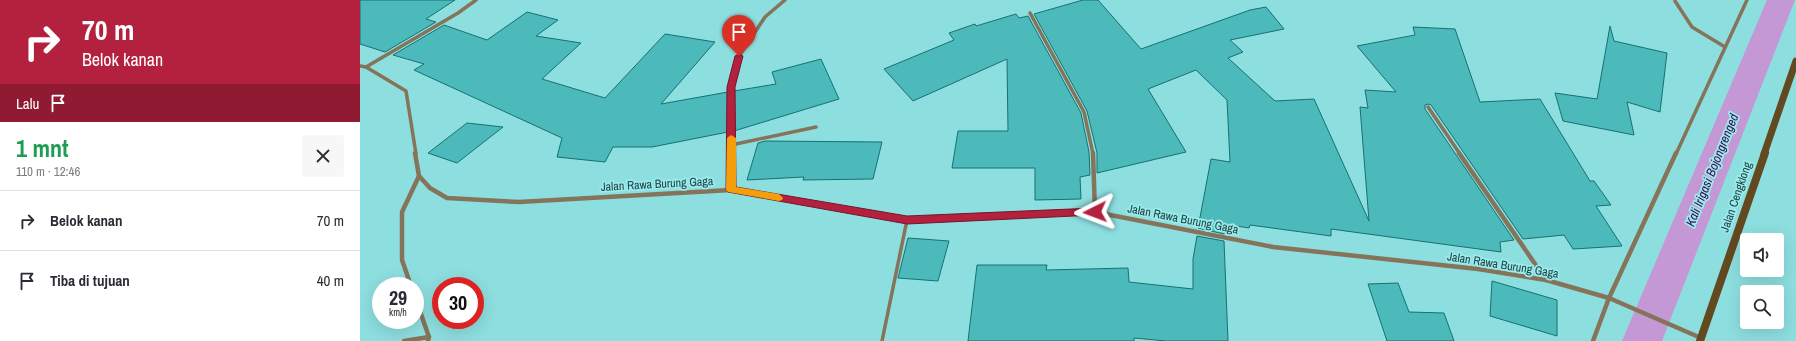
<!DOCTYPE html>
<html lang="id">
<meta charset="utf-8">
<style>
:root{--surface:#fff;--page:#f7f7f7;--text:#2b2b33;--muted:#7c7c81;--line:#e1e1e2}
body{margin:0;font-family:"Archivo Narrow",sans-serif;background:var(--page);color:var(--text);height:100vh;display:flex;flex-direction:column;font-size:15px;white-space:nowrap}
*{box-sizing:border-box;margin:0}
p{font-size:13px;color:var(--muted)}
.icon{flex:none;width:22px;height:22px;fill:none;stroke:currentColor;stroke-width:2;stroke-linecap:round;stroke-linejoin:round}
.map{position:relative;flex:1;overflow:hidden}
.panel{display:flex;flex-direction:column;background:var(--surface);width:360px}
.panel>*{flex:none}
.banner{background:#b4213e;color:#fff;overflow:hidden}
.controls{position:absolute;left:1380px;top:233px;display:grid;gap:8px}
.controls a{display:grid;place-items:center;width:44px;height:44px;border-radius:4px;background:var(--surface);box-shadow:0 4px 16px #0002;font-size:20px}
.speed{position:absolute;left:12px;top:277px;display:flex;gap:8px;font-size:20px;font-weight:700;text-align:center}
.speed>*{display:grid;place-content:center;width:52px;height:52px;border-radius:50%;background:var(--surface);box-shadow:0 4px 16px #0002;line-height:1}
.speed small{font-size:10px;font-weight:400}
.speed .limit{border:6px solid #d22;background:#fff;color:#111}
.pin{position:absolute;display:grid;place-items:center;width:34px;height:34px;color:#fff;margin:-41px -17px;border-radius:50% 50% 50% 0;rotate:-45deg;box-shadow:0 0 4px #0007}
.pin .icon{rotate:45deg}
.me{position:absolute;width:44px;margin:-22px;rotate:267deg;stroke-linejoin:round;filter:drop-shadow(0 0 3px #0008)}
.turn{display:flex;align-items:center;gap:14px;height:84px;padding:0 16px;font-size:18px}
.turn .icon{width:52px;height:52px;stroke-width:2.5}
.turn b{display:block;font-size:28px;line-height:34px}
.then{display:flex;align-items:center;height:38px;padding:0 16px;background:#0003;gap:8px;font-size:15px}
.round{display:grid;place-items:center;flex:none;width:42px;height:42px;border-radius:4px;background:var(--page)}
.summary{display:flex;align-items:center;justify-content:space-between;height:68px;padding:0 16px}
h1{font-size:24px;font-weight:700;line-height:30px;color:#1e9e55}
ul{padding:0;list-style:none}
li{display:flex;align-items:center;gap:12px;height:60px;padding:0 16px;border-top:1px solid var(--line)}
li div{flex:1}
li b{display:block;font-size:15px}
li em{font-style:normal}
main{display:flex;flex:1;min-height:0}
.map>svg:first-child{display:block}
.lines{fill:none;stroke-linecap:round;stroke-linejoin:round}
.canal{fill:#c498d5;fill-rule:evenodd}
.building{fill:#4cb9bb;stroke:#167172}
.lane{stroke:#86745a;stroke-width:3.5}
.street-far1{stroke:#86745a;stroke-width:3.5}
.street{stroke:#86745a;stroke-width:4.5}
.secondary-far1{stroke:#634920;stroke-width:7}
.secondary{stroke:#634920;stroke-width:8}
.route{fill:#b4213e;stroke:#751528}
.slow{fill:#f59e0b}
.labels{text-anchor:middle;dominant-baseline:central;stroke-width:3.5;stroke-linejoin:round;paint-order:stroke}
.street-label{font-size:12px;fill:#214344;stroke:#9aebec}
.water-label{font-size:13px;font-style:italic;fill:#400652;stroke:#9aebec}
</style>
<main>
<section class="panel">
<div class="banner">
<div class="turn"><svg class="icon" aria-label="right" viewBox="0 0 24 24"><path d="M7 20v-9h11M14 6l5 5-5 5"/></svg><div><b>70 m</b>Belok kanan</div></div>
<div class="then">Lalu<svg class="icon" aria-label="arrive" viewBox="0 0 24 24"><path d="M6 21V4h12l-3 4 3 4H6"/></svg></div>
</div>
<div class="summary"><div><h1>1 mnt</h1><p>110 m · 12:46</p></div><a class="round"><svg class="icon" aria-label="close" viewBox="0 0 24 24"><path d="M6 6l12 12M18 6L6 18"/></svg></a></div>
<ul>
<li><svg class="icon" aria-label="right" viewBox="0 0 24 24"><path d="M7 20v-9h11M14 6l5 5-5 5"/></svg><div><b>Belok kanan</b></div><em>70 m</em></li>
<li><svg class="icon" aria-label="arrive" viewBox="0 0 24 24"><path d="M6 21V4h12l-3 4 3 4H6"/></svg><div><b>Tiba di tujuan</b></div><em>40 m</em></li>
</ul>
</section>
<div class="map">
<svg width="1436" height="341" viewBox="0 0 1436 341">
<rect width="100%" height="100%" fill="#8ddedf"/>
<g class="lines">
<path class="canal" d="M1407,0H1435L1302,341H1262Z"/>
</g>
<g class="building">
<path d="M0,0H95L66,19L76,22L25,52L0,44Z"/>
<path d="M723,0H738L781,49L890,10L906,7L924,29L870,40L883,52L868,58L915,101L954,99L1009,221L1000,107L1008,108L1005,90L1036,92L997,46L1055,35L1053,27L1095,29L1120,102L1180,99L1230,181H1234L1251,205L1236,206L1262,246L1213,249L1204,235L1163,239L1071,105L1068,104L1065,105V109L1154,240L1140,242L1141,252L971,229V236L890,225L889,228L864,224V234L838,228L851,159L870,162L867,100L836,70L788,89L826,152L737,173V153L727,111L674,14Z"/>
<path d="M167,12L198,20L176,36L221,43L182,79L245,98L305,34L355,42L301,104L368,92V132L292,147H253L245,162L197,157L202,138L54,70L64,64L33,55L84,25L127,40Z"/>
<path d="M656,14L659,18L668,16L721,113L729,152L730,175L720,177L721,199L675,200V168H592L598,131H648L647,59L553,101L524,69L594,40L589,33L615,24L616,26Z"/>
<path d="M1250,26L1254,41L1307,53L1300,112L1267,102L1274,135L1203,121L1195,93L1237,99Z"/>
<path d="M461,59L479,99L374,131V91L416,84L412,72Z"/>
<path d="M107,123L143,127L97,163L68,153Z"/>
<path d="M405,141L522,142L513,179L443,180L444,177L387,180L398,143Z"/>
<path d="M837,236L864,241L868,341H806L774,338V341H608L617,265H687L686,270L768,268L769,282L833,289V259Z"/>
<path d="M548,238L589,241L578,281L538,278Z"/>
<path d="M1132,281L1197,300V336L1130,316Z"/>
<path d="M1038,283L1049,312L1084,313L1094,341H1027L1008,284Z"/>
</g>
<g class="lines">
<path class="lane" d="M522,341L547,220"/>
<g class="street-far1">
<path d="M1315,1L1332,27L1365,47"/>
<path d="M670,13L724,112L733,154"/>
<path d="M0,66L6,67L46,91L56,154"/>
<path d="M6,67L98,13L116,0"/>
<path d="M1068,107L1100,154"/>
<path d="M371,145L456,127"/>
<path d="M371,154V87L379,56L405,17L425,0"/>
<path d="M1316,154L1387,0"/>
</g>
<g class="street">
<path d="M55,153L59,176L70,188L87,198L159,202L371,190L547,220L735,212L913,247L1118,269L1186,280L1249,298L1341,338"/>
<path d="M371,153V190"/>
<path d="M733,153L735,212"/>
<path d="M1099,153L1186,280"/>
<path d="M51,286L42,260V212L59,176"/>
<path d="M55,297L69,337L68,341"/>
<path d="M44,341L69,337"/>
<path d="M1233,341L1249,298L1316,153"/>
</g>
<path class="secondary-far1" d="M1404,154L1436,61"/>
<path class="secondary" d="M1340,341L1405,153"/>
</g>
<path class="route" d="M379,54L383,56L375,87L376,187L547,216L735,208L739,212L735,215L547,224L368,192L366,190L367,87L375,56Z"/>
<path class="slow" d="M371,135L376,138V187L419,194L423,198L422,200L419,201L368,192L366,190L367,138Z"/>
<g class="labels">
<g class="street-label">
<text transform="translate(297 184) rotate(-3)">Jalan Rawa Burung Gaga</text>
<text transform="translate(1376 197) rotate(-71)">Jalan Cengklong</text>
<text transform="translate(823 219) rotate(11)">Jalan Rawa Burung Gaga</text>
<text transform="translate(1143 265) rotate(9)">Jalan Rawa Burung Gaga</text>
</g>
<g class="water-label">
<text transform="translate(1352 170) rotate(-68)">Kali Irigasi Bojongrenged</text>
</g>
</g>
</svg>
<div class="controls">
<a><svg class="icon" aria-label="sound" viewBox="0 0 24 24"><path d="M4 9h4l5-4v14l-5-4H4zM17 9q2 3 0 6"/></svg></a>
<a><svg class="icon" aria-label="search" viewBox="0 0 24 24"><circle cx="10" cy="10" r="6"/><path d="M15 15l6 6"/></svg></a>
</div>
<div class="speed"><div>29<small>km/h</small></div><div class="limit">30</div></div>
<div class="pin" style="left:379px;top:56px;background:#d93025"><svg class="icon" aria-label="arrive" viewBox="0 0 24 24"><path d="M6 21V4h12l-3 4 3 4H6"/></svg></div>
<svg class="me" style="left:735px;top:212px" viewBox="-20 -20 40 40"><path d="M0-17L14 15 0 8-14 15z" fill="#b4213e" stroke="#fff" stroke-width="4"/></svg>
</div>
</main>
